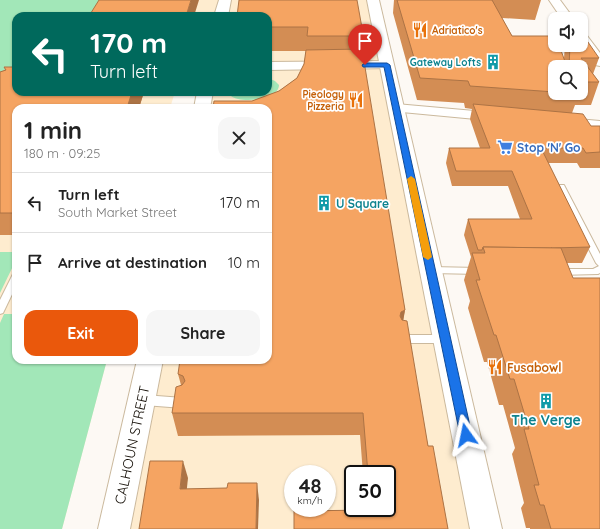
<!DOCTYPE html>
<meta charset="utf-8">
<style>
:root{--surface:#fff;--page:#f6f6f6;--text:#222;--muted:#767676;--line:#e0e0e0;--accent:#ea580c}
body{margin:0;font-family:Quicksand,sans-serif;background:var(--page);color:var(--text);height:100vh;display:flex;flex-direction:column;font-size:15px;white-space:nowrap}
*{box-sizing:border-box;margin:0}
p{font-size:13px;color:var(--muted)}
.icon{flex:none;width:22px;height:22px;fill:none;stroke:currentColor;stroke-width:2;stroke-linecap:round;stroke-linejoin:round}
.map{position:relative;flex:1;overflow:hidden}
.panel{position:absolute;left:12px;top:104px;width:260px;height:260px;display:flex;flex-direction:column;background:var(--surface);border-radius:12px;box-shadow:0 1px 3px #0004}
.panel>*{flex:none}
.banner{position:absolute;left:12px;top:12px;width:260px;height:84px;border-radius:12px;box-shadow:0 1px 3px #0004;background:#00695c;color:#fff;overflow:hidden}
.controls{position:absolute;left:548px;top:12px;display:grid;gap:8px}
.controls a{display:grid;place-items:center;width:40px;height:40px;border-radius:8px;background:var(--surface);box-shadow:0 1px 3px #0004;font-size:20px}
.speed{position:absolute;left:284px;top:465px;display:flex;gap:8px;font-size:20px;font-weight:700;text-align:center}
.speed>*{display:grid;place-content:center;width:52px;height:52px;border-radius:50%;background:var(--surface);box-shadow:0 1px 3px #0004;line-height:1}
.speed small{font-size:10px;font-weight:400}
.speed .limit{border:2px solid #111;border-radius:6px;background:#fff;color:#111}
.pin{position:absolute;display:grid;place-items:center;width:34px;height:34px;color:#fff;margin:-41px -17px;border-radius:50% 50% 50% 0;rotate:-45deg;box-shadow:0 0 4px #0007}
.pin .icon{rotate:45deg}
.me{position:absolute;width:44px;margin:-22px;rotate:348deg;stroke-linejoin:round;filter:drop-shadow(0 0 3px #0008)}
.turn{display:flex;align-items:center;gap:14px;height:84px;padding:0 12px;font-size:18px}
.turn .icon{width:52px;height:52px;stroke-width:2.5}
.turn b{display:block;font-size:28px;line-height:34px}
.round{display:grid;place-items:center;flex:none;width:42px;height:42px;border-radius:12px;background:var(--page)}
.headline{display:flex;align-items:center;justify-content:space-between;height:68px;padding:0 12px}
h1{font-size:24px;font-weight:700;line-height:30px}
.button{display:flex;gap:8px;margin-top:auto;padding:8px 12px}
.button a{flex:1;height:46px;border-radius:12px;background:var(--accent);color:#fff;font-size:16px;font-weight:700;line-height:46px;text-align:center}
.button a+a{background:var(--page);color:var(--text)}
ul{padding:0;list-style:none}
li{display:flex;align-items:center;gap:12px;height:60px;padding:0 12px;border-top:1px solid var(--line)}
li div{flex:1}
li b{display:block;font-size:15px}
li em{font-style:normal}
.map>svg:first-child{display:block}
.built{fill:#feeccf;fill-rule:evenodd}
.green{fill:#a2e7b8}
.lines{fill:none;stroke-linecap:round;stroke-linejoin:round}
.service-casing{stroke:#cbb99d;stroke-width:2}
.minor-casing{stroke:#cbb99d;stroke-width:2}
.secondary-casing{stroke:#cbb99d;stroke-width:2}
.service{fill:#fff;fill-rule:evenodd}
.minor{fill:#fff;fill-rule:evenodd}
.secondary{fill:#fff;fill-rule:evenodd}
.wall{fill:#d38d54;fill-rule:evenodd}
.shaded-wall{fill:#ac7345}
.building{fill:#f5a462;stroke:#ac7345}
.route{fill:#1a73e8;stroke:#114b97}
.slow{fill:#f59e0b}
.labels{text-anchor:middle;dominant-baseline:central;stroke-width:3.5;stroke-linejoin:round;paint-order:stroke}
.far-food-label{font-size:10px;font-weight:bold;fill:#c56008;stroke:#fff;text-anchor:start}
.far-culture-label{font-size:10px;font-weight:bold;fill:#0d838f;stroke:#fff;text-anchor:end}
.shop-label{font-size:12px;font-weight:bold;fill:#366cbe;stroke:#fff;text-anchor:start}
.culture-label{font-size:12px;font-weight:bold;fill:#0d838f;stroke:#fff;text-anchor:start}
.food-label{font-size:12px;font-weight:bold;fill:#c56008;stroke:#fff;text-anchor:start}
.near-culture-label{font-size:14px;font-weight:bold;fill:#0d838f;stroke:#fff}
.near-street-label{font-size:14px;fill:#120c04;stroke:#fff}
</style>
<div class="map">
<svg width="600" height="529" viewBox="0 0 600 529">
<rect width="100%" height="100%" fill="#fdf9f4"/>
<path class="built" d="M0,0H373L486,529H113L150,360H268V108H202L205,92H268V16H16V92H175L170,108H16V360H107L62,529H0ZM293,474H327V508H293ZM353,474H387V508H353Z"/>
<g class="green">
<path d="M0,0H102L93,16H16V83L0,86Z"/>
<path d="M268,78L275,81L279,85C279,100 241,104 231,96L230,92H268Z"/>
<path d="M0,252H16V260L0,293Z"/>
<path d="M4,314H16V360H107L62,529H0V323Z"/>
</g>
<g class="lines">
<g class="service-casing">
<g id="service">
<path d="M558,185H564L565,187L600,254V273L598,274L558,275L553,272L558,269H593L599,266L596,263L557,187Z"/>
<path d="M431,267L479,268L484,271L479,274L431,273L426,270Z"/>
<path d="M16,273V286L3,313L0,314V300L13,274Z"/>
<path d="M402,335H444L448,336L449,339L448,342L444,343H402L398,342L397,339L398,336Z"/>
<path d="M144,395L183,398L187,400L189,403L187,406L183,408L144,405L140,403L139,400L140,397Z"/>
</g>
</g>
<g class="minor-casing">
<g id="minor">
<path d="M549,0H560L574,19H562Z"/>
<path d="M581,32L585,33L600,53V66L595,65L581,44Z"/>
<path d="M387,61L392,62L393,65L392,68L268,70V62Z"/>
<path d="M396,104L497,113L502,114L504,117L502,120L497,121L391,111L389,108L391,105Z"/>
<path d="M566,118L600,121V129L561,125L559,122L561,119Z"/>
</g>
</g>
<g class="secondary-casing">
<g id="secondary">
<path d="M219,0H231L228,16H214Z"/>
<path d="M367,0H379L502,529H470Z"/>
<path d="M197,92H213L210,108H194Z"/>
<path d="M137,360H163L130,529H98Z"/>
</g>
</g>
<use href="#service" class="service"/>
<use href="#minor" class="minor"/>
<use href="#secondary" class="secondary"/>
</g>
<g class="wall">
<path d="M394,0H541L535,20L502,18L512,36L564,58L565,45H581L599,58L593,74L599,82L591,105H575L572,113L591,126H600V168H580L577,163H548L590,247L582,263H567L600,529H530V528H526L521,508L524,503L512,454L515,448L503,405H499L487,362H484L468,308L470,301L464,280L471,257L464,235L468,219H520L508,186H452L446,163L449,148H480L470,119L472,109L465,108L464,103L417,100L393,13ZM555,67H581V93H555Z"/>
<path d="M268,16L362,28L360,49L405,310L403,320L428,446L448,529L366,510V508H387V474H363L360,435L178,436L172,413L181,385L178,374L252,101L279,91L297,78L304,64L306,51H268Z"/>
<path d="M4,67L16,92H144L139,108H16V235H0V72L5,70Z"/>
</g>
<g class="shaded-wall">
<path d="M191,0H199L194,16H186Z"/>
<path d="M132,92H144L139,108H127Z"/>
<path d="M405,310L401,334L396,339L401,312Z"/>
<path d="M183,461L188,478L185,506L180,489Z"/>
<path d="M257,483L259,500L258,529H256Z"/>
</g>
<g class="building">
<path d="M99,0H191L186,16H89Z"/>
<path d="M239,0H357L362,28H359L360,36H307L308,27H268V16H237Z"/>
<path d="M397,0H492L512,36H555V45H559L567,67H555V92L470,86L468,81L420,78Z"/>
<path d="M581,32L599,58H581L599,82H581V67H569L570,45H581Z"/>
<path d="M362,49L405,310L401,312L400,316L402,320L407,321L428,446H433L448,529H294V511L372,510L371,508H387V474H368L363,413H172L176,387L182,385L185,381L183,376L178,374L180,360H268V108H213L214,101H252L279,91L297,78L304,64L306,50Z"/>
<path d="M4,67H16V92H132L127,108H16V213H0V72L6,70Z"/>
<path d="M562,93H578L579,94Z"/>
<path d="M473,104L583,114L591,126H600V152L586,153L583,148H541L590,247L551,248H552L483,247L482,250H478L468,219H532L512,171H456L449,148H490Z"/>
<path d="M483,247L561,248L573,278H600V529H551L544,505H540L534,485H539L524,429H529L514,379H510L496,335H494L476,280H480L472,253H485Z"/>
<path d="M150,461H183L180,489L227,488L228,483H257L256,529H139Z"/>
</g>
<path class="route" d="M365,63H387L390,65L472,435L470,439L466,440L462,439L460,435L384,67H363L362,65Z"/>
<path class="slow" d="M411,176L415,179L432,257L428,260L423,257L407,179Z"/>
<defs>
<g id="restaurant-bare" transform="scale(1.2)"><path d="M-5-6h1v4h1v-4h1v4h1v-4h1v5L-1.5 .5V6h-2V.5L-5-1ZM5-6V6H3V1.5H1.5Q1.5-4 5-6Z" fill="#e8710a" stroke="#fff" stroke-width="2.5" paint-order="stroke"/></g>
<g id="building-bare" transform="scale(1.2)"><path d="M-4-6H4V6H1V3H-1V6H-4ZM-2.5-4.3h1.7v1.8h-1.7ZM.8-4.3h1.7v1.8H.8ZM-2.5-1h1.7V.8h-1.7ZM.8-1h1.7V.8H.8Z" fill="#0f9aa8" stroke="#fff" stroke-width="2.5" paint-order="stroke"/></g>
<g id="supermarket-bare" transform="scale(1.2)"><path d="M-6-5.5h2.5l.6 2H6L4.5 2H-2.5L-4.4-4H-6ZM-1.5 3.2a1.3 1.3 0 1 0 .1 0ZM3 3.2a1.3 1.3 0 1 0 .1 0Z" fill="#3f7fe0" stroke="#fff" stroke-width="2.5" paint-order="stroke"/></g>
</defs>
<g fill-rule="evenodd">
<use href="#restaurant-bare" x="420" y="30"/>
<use href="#building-bare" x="493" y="62"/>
<use href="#restaurant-bare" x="356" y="100"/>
<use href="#supermarket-bare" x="505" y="147"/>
<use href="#building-bare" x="324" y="203"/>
<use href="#restaurant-bare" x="495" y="367"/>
<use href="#building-bare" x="546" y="401"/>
</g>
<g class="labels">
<g class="far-food-label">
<text x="432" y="30">Adriatico's</text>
<text x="344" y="94" text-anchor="end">Pieology<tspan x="344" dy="12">Pizzeria</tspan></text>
</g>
<g class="far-culture-label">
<text x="481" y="62">Gateway Lofts</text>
</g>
<g class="shop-label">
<text x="517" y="147">Stop 'N' Go</text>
</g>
<g class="culture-label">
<text x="336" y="203">U Square</text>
</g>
<g class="food-label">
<text x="507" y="367">Fusabowl</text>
</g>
<g class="near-culture-label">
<text x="546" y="420">The Verge</text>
</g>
<g class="near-street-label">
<text transform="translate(132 445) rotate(-78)">CALHOUN STREET</text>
</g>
</g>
</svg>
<div class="controls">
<a><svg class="icon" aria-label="sound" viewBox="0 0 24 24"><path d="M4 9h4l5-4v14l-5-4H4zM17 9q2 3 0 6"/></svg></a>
<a><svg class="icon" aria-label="search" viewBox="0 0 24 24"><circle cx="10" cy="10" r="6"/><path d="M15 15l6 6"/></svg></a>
</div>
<div class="speed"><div>48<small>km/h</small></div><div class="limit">50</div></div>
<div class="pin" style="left:365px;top:65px;background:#d93025"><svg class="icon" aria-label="arrive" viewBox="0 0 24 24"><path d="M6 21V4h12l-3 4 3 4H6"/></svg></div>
<svg class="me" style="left:466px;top:435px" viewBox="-20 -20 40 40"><path d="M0-17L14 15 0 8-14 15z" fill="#1a73e8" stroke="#fff" stroke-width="4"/></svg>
<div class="banner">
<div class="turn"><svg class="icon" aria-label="left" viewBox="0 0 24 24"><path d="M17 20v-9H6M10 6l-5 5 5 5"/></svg><div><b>170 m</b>Turn left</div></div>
</div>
<section class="panel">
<div class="headline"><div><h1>1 min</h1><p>180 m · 09:25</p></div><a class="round"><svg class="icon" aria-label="close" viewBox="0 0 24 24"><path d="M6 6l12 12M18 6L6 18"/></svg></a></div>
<ul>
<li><svg class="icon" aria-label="left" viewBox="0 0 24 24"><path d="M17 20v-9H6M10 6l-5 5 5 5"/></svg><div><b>Turn left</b><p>South Market Street</p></div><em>170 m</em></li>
<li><svg class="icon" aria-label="arrive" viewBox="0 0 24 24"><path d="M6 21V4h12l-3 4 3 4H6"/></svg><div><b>Arrive at destination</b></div><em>10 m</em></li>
</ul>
<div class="button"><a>Exit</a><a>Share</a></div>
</section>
</div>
